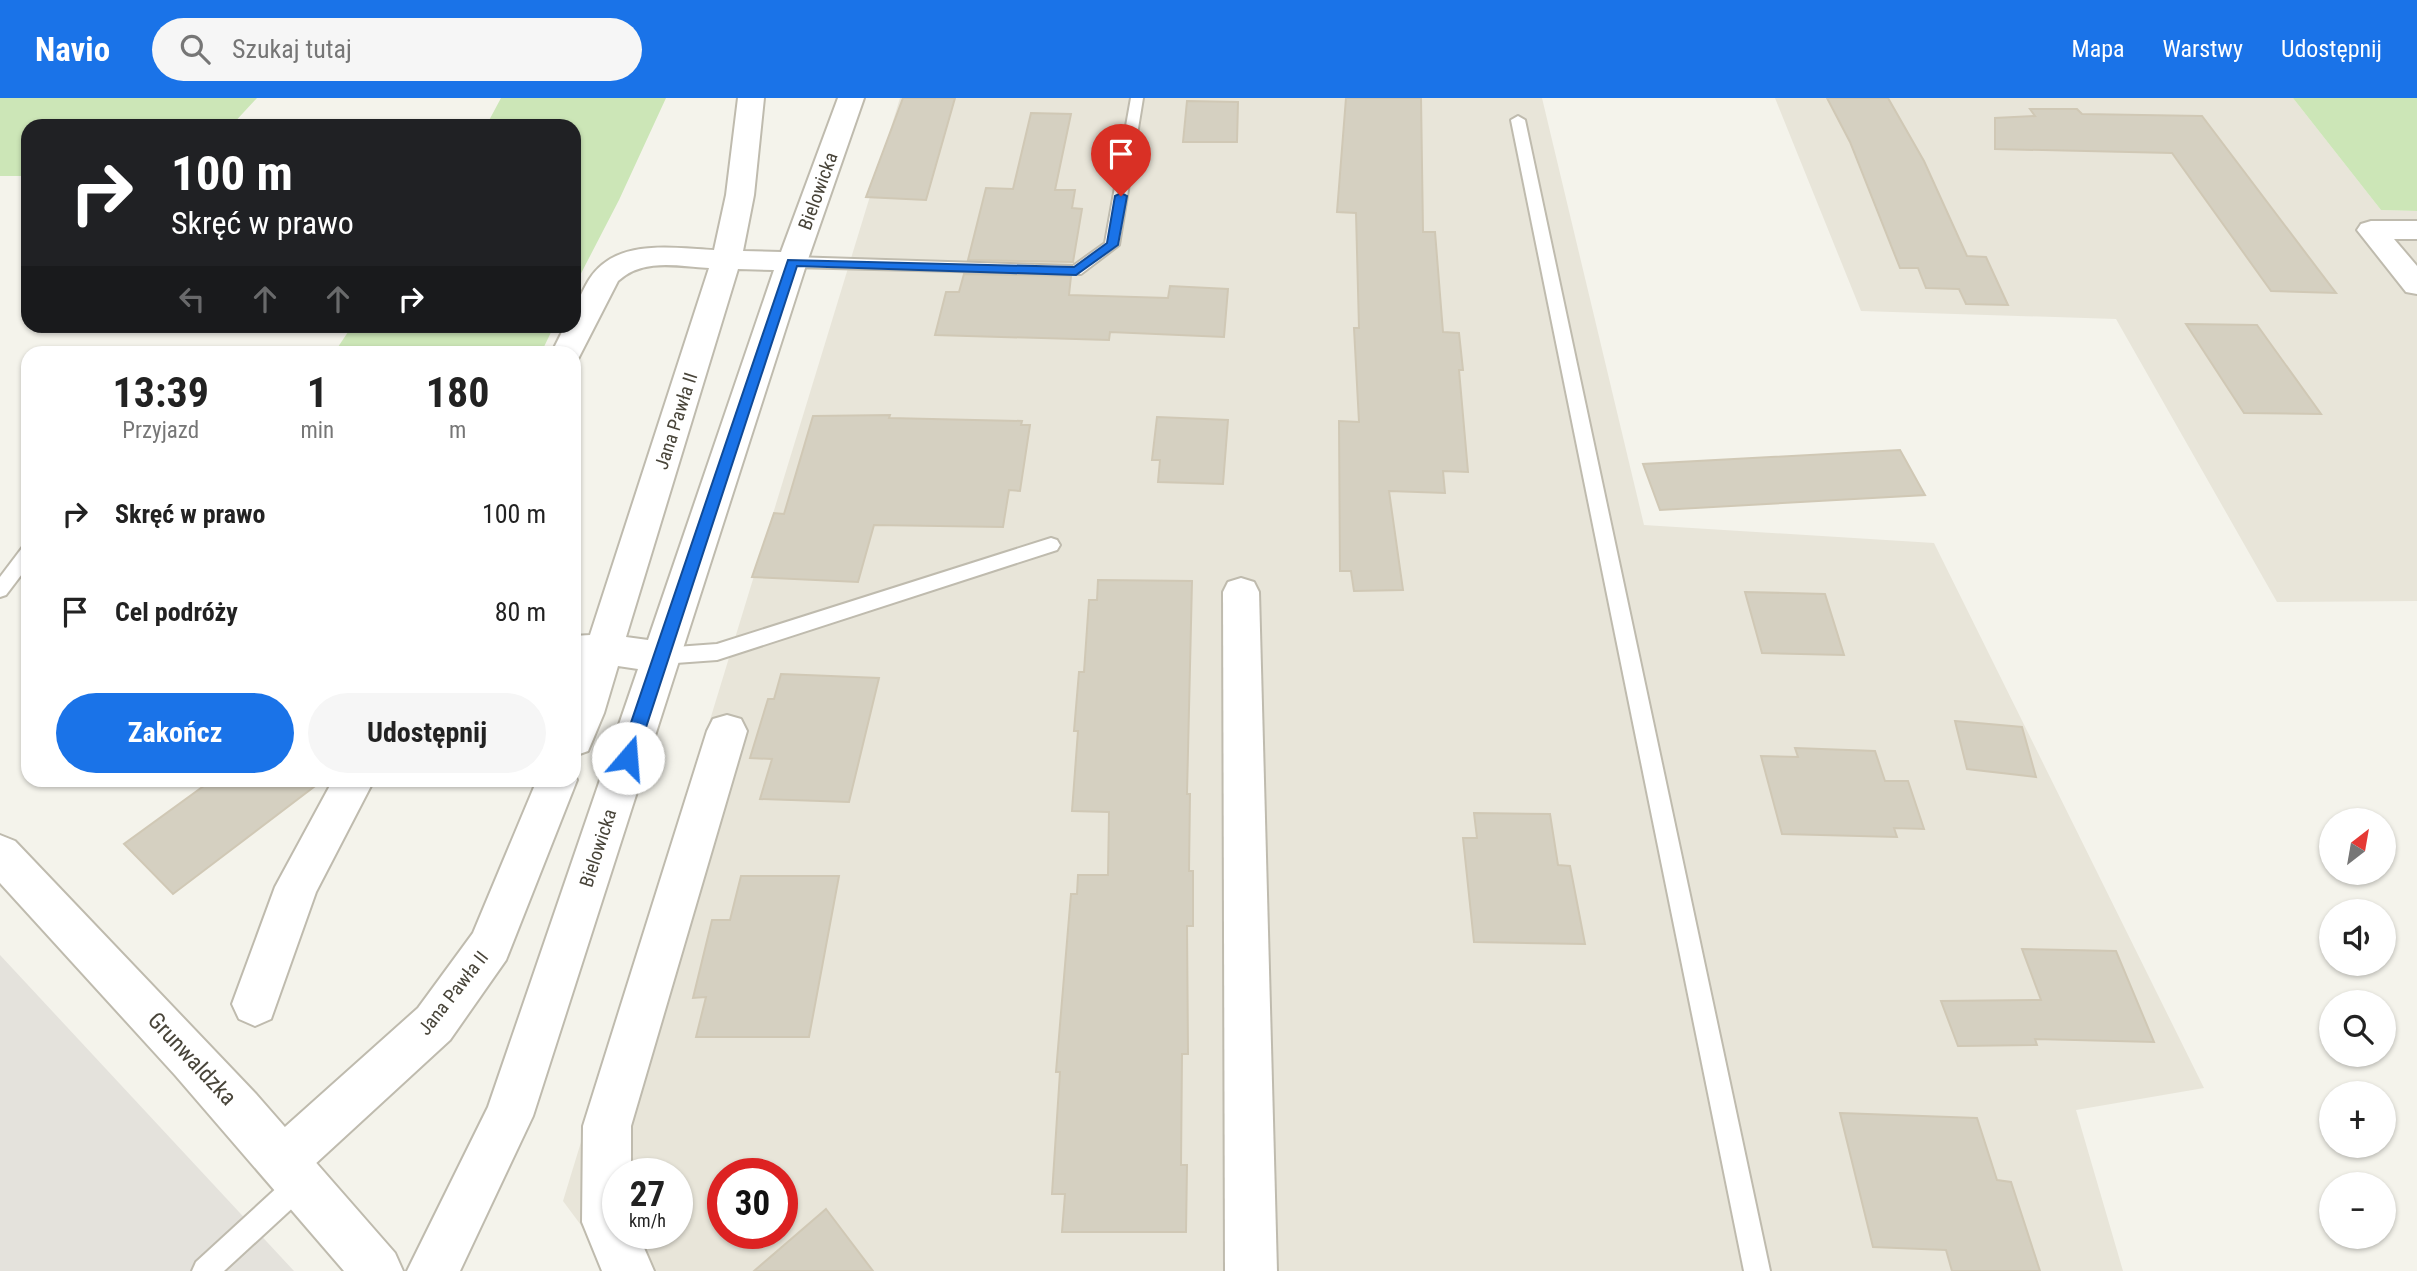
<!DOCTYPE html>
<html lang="pl">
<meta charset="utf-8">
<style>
:root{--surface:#fff;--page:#f6f6f6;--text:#222;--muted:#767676;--accent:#1a73e8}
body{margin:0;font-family:"Roboto Condensed",sans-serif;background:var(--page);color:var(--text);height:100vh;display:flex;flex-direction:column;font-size:26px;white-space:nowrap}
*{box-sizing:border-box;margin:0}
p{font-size:23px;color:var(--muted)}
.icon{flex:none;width:38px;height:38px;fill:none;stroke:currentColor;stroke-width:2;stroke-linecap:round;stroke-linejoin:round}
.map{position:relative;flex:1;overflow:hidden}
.panel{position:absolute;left:21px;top:248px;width:560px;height:441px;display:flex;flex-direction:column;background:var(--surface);border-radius:21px;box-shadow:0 2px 5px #0004}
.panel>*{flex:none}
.banner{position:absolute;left:21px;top:21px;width:560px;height:214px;border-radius:21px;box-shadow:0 2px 5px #0004;background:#202124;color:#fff;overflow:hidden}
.needle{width:46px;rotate:31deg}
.controls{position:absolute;left:2319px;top:710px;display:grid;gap:14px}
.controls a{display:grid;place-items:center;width:77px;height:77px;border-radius:50%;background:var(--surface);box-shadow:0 2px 5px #0004;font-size:35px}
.speed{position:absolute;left:602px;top:1060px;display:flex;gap:14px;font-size:35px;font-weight:700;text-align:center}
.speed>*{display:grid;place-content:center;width:91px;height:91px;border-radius:50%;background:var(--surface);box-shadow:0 2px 5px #0004;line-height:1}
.speed small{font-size:18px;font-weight:400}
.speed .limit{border:10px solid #d22;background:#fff;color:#111}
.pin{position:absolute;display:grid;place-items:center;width:60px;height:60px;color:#fff;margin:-72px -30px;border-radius:50% 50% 50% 0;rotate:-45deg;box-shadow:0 0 7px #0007}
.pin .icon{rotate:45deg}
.me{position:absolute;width:77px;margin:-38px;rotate:18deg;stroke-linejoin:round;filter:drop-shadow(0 0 5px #0008)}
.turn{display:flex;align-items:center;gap:24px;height:147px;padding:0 35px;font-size:32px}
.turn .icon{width:91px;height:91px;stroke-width:2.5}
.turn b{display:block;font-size:49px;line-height:60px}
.lanes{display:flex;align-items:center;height:66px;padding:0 35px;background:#0003;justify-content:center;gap:35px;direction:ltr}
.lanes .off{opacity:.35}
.eta{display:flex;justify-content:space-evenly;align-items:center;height:119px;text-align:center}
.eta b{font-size:42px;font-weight:700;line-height:49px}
.action{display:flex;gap:14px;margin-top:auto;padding:14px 35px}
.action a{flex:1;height:80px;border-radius:42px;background:var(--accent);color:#fff;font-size:28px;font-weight:700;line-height:80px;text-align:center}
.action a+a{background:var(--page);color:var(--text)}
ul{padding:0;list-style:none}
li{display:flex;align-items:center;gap:21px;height:98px;padding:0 35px}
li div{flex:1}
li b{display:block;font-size:26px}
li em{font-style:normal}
header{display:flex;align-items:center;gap:42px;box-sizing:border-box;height:98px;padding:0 35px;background:var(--accent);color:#fff}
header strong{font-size:33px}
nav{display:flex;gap:38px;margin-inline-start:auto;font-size:24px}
.search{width:490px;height:63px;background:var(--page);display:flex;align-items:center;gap:18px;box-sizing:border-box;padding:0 24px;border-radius:38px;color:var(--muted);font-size:26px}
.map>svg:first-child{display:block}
.residential{fill:#e8e5d9;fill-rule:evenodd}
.industrial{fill:#e4e2dc}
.green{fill:#cce6b7}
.building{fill:#d5d0c1;stroke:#d0c8b5;stroke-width:2}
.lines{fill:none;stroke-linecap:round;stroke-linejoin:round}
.service-casing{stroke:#bfbbae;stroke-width:4}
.minor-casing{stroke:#bfbbae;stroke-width:4}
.tertiary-casing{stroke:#bfbbae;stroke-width:4}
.service{fill:#fff;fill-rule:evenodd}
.minor{fill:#fff;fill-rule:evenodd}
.tertiary{fill:#fff;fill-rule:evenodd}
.route{fill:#1a73e8;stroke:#114b97;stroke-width:2}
.labels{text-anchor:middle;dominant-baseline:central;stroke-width:7;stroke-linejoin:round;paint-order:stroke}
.street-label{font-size:19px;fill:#484439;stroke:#fff}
.near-street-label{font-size:23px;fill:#484439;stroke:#fff}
</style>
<header>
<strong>Navio</strong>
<div class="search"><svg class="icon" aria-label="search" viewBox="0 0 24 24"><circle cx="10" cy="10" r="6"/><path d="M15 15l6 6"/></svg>Szukaj tutaj</div>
<nav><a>Mapa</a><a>Warstwy</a><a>Udostępnij</a></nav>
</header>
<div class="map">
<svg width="2417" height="1173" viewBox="0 0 2417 1173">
<rect width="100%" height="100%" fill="#f4f3eb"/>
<g class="residential">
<path d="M900,0H1542L1644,427L1934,445L2204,990L2076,1012L2123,1173H615L563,1103ZM618,1076H677V1136H618ZM723,1076H782V1136H723Z"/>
<path d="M1775,0H2293L2381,112L2417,113V503L2277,504L2116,221L1861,213Z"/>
</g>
<path class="industrial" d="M0,857L294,1173H0Z"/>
<g class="green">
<path d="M0,0H257L231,28H28V78H0Z"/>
<path d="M501,0H666L619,102L574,189V28H486Z"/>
<path d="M2293,0H2417V113L2381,112Z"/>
<path d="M352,228H554L541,255H334Z"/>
</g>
<g class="building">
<path d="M903,0H955L926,102L866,99Z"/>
<path d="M1346,0H1421L1423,134H1435L1443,234L1459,235L1463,272H1459L1468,374L1443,373L1445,395L1389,393L1403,492L1354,493L1351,473H1340L1339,323L1359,324L1354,230H1359L1356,115L1337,114Z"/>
<path d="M1827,0H1888L1924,63L1967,158L1986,159L2008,207L1966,206L1959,191L1926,190L1918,170H1900L1850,44Z"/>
<path d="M1187,3L1238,4L1237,44H1183Z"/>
<path d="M2030,11H2077L2082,16L2202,18L2336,195L2271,193L2172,55L1995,51V20L2035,18Z"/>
<path d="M1031,15L1071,16L1055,92H1075L1072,110L1082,111L1073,164L968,162L986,90L1013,91Z"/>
<path d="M964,176L1071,178L1069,197L1168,200L1170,188L1228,191L1224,239L1110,234L1109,242L935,237L946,194H959Z"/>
<path d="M2186,226L2257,227L2321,316L2244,315Z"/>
<path d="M890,317L889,320L1022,323L1021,327H1030L1020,393L1009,392L1003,429L874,427L858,484L752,479L774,415L784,416L813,318Z"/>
<path d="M1157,319L1228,322L1223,386L1158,384L1160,362H1152Z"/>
<path d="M1900,352L1925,397L1660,412L1643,366Z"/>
<path d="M1098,482L1192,483L1187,696H1190L1189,773H1193V828H1187L1188,956H1182L1181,1067H1187L1186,1134H1062L1065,1096H1052L1060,974H1056L1071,796H1077L1078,777H1108L1109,714L1072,713L1078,633H1074L1079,574H1084L1089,502H1097Z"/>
<path d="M1745,494L1825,496L1844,557L1762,555Z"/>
<path d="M781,576L879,580L849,704L760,701L772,661L750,660L768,601H774Z"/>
<path d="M1955,623L2022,629L2036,679L1967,671Z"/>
<path d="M1795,650L1875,653L1885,683H1908L1924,731L1894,730L1897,739L1782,736L1761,658L1798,659Z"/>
<path d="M212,682H323L173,796L124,746Z"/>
<path d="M1474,715L1550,716L1558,767L1570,768L1585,846L1474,844L1463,740H1477Z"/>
<path d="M741,778H839L809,939H696L706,899L693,900L712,822H730Z"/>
<path d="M2022,851L2116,853L2154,944L2035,941L2037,947L1958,948L1941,903L2041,902Z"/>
<path d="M1840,1015L1977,1020L1997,1082L2011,1084L2040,1173H1952L1946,1152L1873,1149Z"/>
<path d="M826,1111L873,1173H754Z"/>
</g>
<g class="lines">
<g class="service-casing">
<g id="service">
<path d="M1131,0H1143L1119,147L1081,176L792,169L785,164L792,159L1073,168L1105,145Z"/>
<path d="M1518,18L1525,22L1770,1173H1744L1511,22Z"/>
<path d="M1051,440L1057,442L1060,447L1057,452L717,562L662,566L655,563L653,558L655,553L662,550L717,546Z"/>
<path d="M28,448V468L6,497L0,499V479L22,450Z"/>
<path d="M302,1072L311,1075L314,1084L311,1093L224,1173H192L196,1164L293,1075Z"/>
</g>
</g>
<g class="minor-casing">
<g id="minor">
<path d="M738,0H764L754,97L743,153L781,154L838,0H864L807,164L533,1018L460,1173H407L488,1009L638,571L618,568L604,615L588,653L574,658V586L580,568H574V538L590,537L709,170C677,168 643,160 618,183L577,263L574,264V256H551L565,228H574C574,211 578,202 586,187C611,139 669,150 714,152L726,97ZM738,171L774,172L648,542L626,539Z"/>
<path d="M2371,123H2417V141H2394L2417,168V196L2406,194L2357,132L2361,126Z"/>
<path d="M1241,480L1254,484L1259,494L1277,1173H1225L1223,494L1228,484Z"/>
<path d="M727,617L741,621L747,633L631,1028V1076H618V1136H638L654,1173H602L582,1124L583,1028L707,633L713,621Z"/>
<path d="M574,675L577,682L506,862L450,942L301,1079L284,1086L267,1079L260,1062L267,1045L418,910L473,835L537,682H574Z"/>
<path d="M333,682H374L316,794L271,921L255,928L239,921L232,906L275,789Z"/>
</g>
</g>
<g class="tertiary-casing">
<path id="tertiary" d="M0,737L15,743L256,996L395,1155L403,1173H344L175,977L0,785Z"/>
</g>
<use href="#service" class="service"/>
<use href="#minor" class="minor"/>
<use href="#tertiary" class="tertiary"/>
</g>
<path class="route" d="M1121,95L1127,98L1118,147L1076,177L797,168L636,660L634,665H622L619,660L788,162L1074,169L1107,145L1115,98Z"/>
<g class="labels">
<g class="street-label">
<text transform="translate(818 93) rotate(-70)">Bielowicka</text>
<text transform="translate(676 323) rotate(-72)">Jana Pawła II</text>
<text transform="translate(598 750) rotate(-72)">Bielowicka</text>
<text transform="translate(453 895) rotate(-52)">Jana Pawła II</text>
</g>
<g class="near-street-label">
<text transform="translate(192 961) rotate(47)">Grunwaldzka</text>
</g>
</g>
</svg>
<div class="controls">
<a><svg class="needle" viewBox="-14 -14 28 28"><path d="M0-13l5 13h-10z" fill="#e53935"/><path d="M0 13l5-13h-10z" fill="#767676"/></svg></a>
<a><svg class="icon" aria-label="sound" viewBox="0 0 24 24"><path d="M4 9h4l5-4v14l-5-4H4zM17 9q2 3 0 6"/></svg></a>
<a><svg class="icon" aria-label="search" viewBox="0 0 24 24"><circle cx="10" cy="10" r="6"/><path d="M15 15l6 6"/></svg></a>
<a>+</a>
<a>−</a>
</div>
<div class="speed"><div>27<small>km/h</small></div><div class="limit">30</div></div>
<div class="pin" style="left:1121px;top:98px;background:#d93025"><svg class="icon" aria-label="arrive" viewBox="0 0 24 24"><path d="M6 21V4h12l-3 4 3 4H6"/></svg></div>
<svg class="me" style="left:628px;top:660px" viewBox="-20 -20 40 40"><circle r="19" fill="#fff"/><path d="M0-13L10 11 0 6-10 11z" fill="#1a73e8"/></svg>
<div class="banner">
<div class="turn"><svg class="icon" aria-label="right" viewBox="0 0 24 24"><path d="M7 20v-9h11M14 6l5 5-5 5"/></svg><div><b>100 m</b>Skręć w prawo</div></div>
<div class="lanes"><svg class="icon off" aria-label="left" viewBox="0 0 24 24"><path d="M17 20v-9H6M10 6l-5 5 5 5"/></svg><svg class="icon off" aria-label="ahead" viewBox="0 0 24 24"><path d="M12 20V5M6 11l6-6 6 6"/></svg><svg class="icon off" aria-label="ahead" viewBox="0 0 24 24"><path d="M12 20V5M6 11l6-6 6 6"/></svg><svg class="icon" aria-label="right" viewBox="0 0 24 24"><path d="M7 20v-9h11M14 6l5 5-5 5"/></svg></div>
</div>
<section class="panel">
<div class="eta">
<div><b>13:39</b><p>Przyjazd</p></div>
<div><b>1</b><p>min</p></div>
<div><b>180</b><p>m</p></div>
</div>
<ul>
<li><svg class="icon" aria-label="right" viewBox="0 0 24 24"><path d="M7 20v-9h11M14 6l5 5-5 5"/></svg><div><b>Skręć w prawo</b></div><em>100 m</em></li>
<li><svg class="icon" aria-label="arrive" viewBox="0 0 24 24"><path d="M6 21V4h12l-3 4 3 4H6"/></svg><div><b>Cel podróży</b></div><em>80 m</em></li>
</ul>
<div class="action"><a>Zakończ</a><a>Udostępnij</a></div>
</section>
</div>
